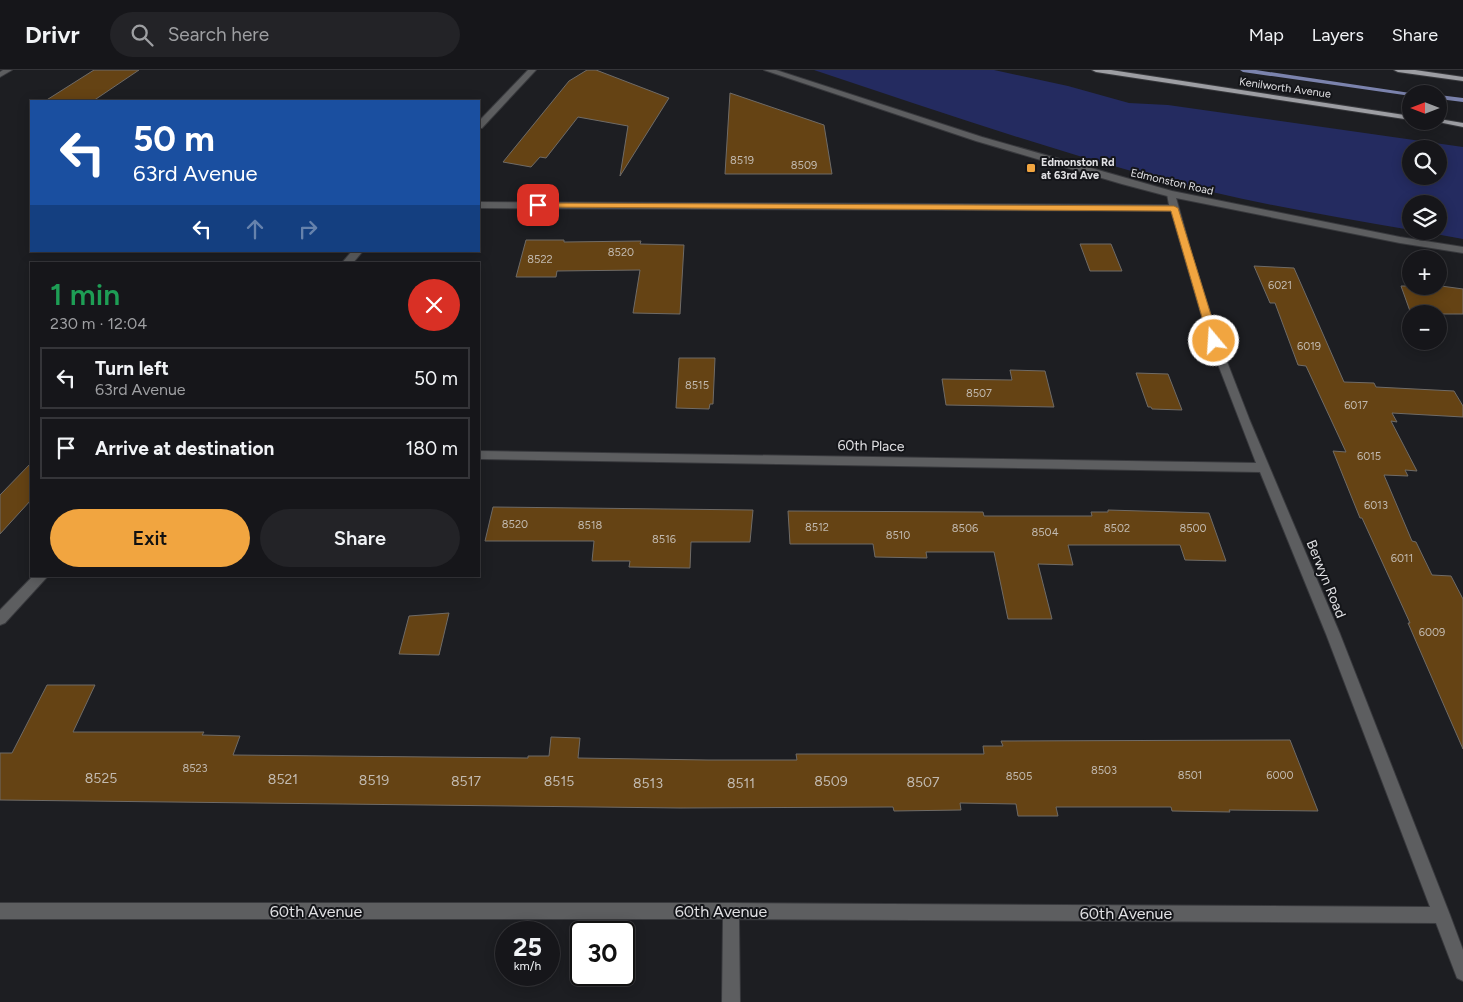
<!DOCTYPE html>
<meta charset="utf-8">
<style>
:root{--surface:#16161a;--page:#232327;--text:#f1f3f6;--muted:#9e9fa2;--line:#353539;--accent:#f1a540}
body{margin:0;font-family:Figtree,sans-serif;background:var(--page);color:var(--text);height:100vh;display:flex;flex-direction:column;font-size:19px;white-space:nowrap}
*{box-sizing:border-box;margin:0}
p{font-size:16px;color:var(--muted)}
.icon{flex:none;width:28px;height:28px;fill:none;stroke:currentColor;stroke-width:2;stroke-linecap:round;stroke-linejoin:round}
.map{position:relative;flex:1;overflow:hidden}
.drawer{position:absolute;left:30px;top:192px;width:450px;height:315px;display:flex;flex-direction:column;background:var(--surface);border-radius:0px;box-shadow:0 2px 12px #0003,0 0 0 1px var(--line)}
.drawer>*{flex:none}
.hud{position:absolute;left:30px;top:30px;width:450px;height:152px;border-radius:0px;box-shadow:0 2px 12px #0003,0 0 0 1px var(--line);background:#1a4fa0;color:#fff;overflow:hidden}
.needle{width:32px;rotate:270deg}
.tools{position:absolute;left:1402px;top:15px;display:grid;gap:10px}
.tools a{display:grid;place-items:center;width:45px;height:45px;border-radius:50%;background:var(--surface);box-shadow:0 2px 12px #0003,0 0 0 1px var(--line);font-size:25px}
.speed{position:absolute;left:495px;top:851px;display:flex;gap:10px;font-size:25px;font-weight:700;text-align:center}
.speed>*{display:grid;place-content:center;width:65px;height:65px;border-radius:50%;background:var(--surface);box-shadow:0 2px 12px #0003,0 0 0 1px var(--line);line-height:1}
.speed small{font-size:12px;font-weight:400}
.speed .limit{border:2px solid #111;border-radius:8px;background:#fff;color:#111}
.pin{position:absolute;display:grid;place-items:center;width:42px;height:42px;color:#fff;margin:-21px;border-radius:10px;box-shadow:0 2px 8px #0006}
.me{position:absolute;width:55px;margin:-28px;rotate:342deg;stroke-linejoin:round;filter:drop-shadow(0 0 4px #0008)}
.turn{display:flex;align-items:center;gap:18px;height:105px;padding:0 20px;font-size:22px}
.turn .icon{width:65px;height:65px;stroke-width:2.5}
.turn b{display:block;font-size:35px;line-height:42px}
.lanes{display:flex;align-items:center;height:48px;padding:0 20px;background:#0003;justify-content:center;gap:25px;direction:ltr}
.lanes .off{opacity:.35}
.round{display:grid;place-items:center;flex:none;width:52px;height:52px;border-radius:26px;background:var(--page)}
.headline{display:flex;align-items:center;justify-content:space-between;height:85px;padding:0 20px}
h1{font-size:30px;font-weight:600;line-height:38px;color:#1e9e55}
.button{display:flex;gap:10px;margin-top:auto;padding:10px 20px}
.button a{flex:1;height:58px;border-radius:30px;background:var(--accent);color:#111;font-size:20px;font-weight:600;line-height:58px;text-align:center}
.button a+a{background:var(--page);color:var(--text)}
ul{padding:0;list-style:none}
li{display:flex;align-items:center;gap:15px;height:62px;margin:0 10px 8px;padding:0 10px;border:2px solid var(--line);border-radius:0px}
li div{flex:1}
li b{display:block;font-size:19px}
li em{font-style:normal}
header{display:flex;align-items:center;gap:30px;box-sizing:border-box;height:70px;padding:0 25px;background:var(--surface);border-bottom:1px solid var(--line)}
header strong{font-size:24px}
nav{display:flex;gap:28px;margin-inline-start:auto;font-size:18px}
.search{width:350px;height:45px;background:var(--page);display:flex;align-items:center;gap:12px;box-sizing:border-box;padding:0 18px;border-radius:28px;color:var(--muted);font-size:19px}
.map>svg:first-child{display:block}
.green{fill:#242b60;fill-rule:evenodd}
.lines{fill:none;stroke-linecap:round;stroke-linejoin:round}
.stream{fill:#7b83ad;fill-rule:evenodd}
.building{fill:#654314;stroke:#6f6b67}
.minor-casing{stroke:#38393d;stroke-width:2}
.tertiary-casing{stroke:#38393d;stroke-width:2}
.primary-casing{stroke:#38393d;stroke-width:2}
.minor{fill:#5d5e60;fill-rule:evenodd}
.tertiary{fill:#5d5e60;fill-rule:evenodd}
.primary{fill:#9d9ea3;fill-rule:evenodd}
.route{fill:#f1a540;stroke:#9d6b2a}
.poi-dot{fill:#f1a540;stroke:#141519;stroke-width:2}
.labels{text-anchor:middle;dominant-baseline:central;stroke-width:4;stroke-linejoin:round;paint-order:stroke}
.far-street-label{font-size:11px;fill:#e1e1e4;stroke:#141519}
.number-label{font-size:11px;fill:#c2bab0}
.far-poi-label{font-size:11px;font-weight:bold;fill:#e1e1e4;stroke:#141519;text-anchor:start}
.street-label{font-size:14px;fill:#e1e1e4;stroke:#141519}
.near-number-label{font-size:14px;fill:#c2bab0}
.near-street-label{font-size:16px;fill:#e1e1e4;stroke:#141519}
</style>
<header>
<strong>Drivr</strong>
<div class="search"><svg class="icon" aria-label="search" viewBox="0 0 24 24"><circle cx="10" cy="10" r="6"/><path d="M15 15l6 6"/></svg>Search here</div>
<nav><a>Map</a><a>Layers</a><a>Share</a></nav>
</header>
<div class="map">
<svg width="1463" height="932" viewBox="0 0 1463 932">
<rect width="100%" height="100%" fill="#1d1e22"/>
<path class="green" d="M814,0H994L1068,16L1129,33L1168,35L1463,77V169L1419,161H1439V134H1411V160C1324,145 1234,130 1149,106C1036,75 925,37 814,0ZM1411,79H1439V106H1411Z"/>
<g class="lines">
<g class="stream">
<path d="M1240,0H1256L1417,24H1411V26L1243,2Z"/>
<path d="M1439,25L1463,28V32L1439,29Z"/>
</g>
</g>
<g class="building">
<path d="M94,0H139L93,31H45Z"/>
<path d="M587,0H596L669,28L620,106L628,56L578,47L546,88L540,87L531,97L503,92L569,11Z"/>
<path d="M730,23L824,55L832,104H725Z"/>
<path d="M526,170H564V172L641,171L640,174L684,175L680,244L633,243L640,200L557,201L556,207H516Z"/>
<path d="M1080,174H1111L1122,201H1090Z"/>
<path d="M1254,196L1294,198L1344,312L1374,313L1376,317L1454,321L1463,336V347L1392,343L1397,352L1391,351L1417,401L1405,400L1408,406L1384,405L1412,471L1416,472L1432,505L1451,506L1463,529V679L1408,553H1410L1362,448H1360L1333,381L1346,382L1306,296L1298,295L1275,233H1270Z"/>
<path d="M1401,216H1441L1463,219V244H1411Z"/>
<path d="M679,288H715L713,334H710L709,339L676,338Z"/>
<path d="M1010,300L1045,301L1054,337L946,335L942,309L1012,310Z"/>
<path d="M1136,303L1168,304L1182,340L1152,339L1151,337H1148Z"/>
<path d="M31,393V430L0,464V425Z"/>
<path d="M493,437L753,440L750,472H691L690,498L629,497L630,491H592L594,471H485Z"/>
<path d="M1108,440L1209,443L1226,491L1185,490L1180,475H1068L1073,495L1038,494L1052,549H1008L994,482H926L927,488L875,487L873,474H790L788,441L983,442L984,446H1092L1091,442H1108Z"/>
<path d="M449,543L439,585L399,584L409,546Z"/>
<path d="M47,615H95L73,662H204L202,665L240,666L233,685L528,688V686H549L551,667L580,668L578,688L708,690H797L796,684H984L983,676H1003L1001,671L1290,670L1318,741L1229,740L1230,742L1172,741L1171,737H1056L1058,746H1018L1016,734L960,733L961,740L894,741L893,737L680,738L0,730V683H12Z"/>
</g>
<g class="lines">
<g class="minor-casing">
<g id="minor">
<path d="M3,0H12L0,7V2Z"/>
<path d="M528,0H536L482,58H479V51Z"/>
<path d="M1171,121L1175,124L1192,185L1219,271L1250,351L1340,564L1450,845L1463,880V911L1457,908L1436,853L739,849L740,932H722L723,849H0V833H731L1430,837L1326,564L1260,402L479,389V381L1256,393L1209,271L1171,141L479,138V132L1169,135L1167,124Z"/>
<path d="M352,181H363L352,194H341Z"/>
<path d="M33,506H48L5,553L0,555V540Z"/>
</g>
</g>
<g class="tertiary-casing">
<path id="tertiary" d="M764,0H776L982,67L1172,121L1400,167L1463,177V183L1400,173L1171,127L1122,114L976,71Z"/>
</g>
<g class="primary-casing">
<g id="primary">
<path d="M1092,0H1111L1411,46V50L1096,2Z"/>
<path d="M1394,0H1415L1463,7V11L1398,2Z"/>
<path d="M1439,49L1463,53V57L1433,51H1439Z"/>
</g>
</g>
<use href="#minor" class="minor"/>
<use href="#tertiary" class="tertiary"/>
<use href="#primary" class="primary"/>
</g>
<path class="route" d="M535,133L1174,136L1178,138L1219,271L1214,274L1209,271L1171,141L538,137H535Z"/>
<rect class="poi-dot" x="1026" y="93" width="10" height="10" rx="2.5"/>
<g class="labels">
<g class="far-street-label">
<text transform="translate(1285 18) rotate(8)">Kenilworth Avenue</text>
<text transform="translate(1172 112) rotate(13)">Edmonston Road</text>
</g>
<g class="number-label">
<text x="742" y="90">8519</text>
<text x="804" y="95">8509</text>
<text x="621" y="182">8520</text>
<text x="540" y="189">8522</text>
<text x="1280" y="215">6021</text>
<text x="1309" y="276">6019</text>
<text x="697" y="315">8515</text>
<text x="979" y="323">8507</text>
<text x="1356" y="335">6017</text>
<text x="1369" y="386">6015</text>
<text x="1376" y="435">6013</text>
<text x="515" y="454">8520</text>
<text x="590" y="455">8518</text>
<text x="817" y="457">8512</text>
<text x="965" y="458">8506</text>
<text x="1117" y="458">8502</text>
<text x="1193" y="458">8500</text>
<text x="1045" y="462">8504</text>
<text x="898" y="465">8510</text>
<text x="664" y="469">8516</text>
<text x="1402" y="488">6011</text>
<text x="1432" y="562">6009</text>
<text x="195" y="698">8523</text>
<text x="1104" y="700">8503</text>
<text x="1190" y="705">8501</text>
<text x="1280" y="705">6000</text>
<text x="1019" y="706">8505</text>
</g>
<g class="far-poi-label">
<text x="1041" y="92">Edmonston Rd<tspan x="1041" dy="13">at 63rd Ave</tspan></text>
</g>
<g class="street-label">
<text transform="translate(871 376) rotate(1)">60th Place</text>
<text transform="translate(1326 509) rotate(68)">Berwyn Road</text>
</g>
<g class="near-number-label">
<text x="101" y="708">8525</text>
<text x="283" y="709">8521</text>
<text x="374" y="710">8519</text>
<text x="466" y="711">8517</text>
<text x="559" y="711">8515</text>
<text x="831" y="711">8509</text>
<text x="923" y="712">8507</text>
<text x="648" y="713">8513</text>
<text x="741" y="713">8511</text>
</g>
<g class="near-street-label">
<text x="316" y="841">60th Avenue</text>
<text x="721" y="841">60th Avenue</text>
<text x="1126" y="843">60th Avenue</text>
</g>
</g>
</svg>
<div class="tools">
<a><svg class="needle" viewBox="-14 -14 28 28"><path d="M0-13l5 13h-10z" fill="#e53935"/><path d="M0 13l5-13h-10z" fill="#9e9fa2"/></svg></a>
<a><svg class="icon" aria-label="search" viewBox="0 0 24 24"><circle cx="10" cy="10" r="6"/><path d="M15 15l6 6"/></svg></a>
<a><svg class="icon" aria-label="layers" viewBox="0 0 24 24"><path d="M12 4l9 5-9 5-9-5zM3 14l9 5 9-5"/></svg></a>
<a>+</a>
<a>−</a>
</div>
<div class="speed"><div>25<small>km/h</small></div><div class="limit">30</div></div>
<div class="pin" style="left:538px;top:135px;background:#d93025"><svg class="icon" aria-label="arrive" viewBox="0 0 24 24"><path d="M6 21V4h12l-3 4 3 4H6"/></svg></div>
<svg class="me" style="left:1214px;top:271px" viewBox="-20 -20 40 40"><circle r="17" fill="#f1a540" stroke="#fff" stroke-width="3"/><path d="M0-11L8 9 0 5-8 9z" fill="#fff"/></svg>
<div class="hud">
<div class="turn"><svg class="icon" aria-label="left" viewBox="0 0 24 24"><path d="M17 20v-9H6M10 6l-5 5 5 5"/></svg><div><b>50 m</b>63rd Avenue</div></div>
<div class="lanes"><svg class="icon" aria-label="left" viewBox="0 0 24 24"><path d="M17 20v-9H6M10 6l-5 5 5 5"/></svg><svg class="icon off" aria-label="ahead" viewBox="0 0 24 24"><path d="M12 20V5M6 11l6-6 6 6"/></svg><svg class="icon off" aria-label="right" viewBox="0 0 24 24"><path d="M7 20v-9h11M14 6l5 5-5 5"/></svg></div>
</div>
<section class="drawer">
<div class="headline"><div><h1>1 min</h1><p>230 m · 12:04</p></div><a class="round" style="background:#d93025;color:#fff"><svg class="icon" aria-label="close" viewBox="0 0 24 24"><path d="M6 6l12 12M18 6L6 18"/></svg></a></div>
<ul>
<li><svg class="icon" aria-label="left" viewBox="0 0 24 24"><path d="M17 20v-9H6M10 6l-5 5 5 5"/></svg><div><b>Turn left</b><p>63rd Avenue</p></div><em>50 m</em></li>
<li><svg class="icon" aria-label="arrive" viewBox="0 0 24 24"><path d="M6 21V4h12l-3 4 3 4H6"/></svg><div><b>Arrive at destination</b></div><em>180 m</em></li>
</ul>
<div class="button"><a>Exit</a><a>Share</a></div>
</section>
</div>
